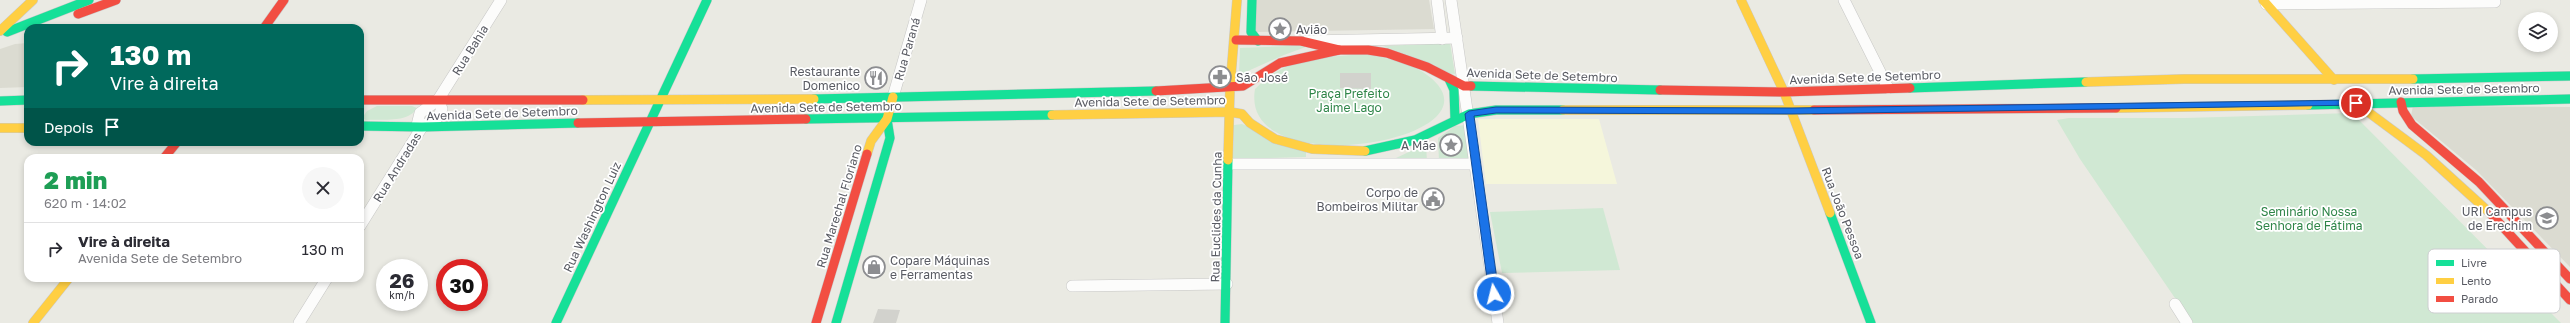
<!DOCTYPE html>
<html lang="pt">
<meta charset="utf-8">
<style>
:root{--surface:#fff;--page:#f7f7f7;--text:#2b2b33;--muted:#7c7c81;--line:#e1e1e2}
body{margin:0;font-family:"Golos Text",sans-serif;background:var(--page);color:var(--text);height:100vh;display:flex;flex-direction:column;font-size:15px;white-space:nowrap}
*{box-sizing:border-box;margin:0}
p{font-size:13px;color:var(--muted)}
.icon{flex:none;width:22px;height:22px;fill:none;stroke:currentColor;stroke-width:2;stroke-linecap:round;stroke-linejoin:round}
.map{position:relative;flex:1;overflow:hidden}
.sheet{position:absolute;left:24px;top:154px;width:340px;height:128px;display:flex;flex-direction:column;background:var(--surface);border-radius:12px;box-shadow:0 2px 6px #0003}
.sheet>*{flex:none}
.banner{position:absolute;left:24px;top:24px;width:340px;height:122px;border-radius:12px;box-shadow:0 2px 6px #0003;background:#00695c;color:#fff;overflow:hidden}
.tools{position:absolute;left:2518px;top:12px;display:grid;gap:8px}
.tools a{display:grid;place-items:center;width:40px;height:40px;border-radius:50%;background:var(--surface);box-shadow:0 2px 6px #0003;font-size:20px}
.speed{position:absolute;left:376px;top:259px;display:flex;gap:8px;font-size:20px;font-weight:700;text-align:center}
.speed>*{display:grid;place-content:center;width:52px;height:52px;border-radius:50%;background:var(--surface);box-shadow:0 2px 6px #0003;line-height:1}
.speed small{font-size:10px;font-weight:400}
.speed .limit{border:6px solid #d22;background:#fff;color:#111}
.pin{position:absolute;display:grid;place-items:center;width:34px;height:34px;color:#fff;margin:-17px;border:2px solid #fff;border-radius:50%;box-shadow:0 1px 4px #0007}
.me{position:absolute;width:44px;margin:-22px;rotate:352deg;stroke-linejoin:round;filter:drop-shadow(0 0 3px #0008)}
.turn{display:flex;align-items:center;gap:14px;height:84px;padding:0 20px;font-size:18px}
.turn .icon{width:52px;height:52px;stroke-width:2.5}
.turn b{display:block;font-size:28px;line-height:34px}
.then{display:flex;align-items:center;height:38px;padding:0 20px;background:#0003;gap:8px;font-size:15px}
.round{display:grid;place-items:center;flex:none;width:42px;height:42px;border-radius:21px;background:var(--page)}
.overview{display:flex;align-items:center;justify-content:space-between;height:68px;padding:0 20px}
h1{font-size:24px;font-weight:800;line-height:30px;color:#1e9e55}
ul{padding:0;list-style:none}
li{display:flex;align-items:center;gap:12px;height:52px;padding:0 20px;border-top:1px solid var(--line)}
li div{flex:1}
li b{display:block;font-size:15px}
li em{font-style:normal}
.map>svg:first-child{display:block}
.commercial{fill:#f5f6db}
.education{fill:#dbdbd1}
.green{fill:#d0e8d3}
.building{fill:#d2d2cd}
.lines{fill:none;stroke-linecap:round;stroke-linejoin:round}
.street-casing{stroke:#c7c7c6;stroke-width:12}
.fast-casing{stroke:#c9c9c9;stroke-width:10}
.slow-casing{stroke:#c9c9c9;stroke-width:10}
.jam-casing{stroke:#c9c9c9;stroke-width:10}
.street{stroke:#fcfcfb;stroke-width:11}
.fast{stroke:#16e098;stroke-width:9}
.slow{stroke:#ffcf43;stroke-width:9}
.jam{stroke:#f24e42;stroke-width:9}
.route{fill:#1a73e8;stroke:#114b97}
.labels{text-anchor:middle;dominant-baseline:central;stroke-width:3.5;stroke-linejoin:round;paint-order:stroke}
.poi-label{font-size:12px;fill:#595b63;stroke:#fff;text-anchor:end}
.street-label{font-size:12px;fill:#595b63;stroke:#fff}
.park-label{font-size:12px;fill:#2e8548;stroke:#fff}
.key{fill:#fff;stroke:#cdced0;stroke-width:1}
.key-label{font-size:11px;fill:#595b63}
</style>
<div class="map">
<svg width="2570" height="323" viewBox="0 0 2570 323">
<rect width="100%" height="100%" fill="#eaeae3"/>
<path class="commercial" d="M1478,119H1599L1617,184H1486Z"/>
<g class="education">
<path d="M1254,0H1429L1434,29L1252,32Z"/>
<path d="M28,43V87L0,88V49L15,44Z"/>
<path d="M2413,106L2570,107V267L2476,170L2411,116Z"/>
</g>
<g class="green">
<path d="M1450,43L1455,74L1446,73L1435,65L1383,46Z"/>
<path d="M1311,45L1284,55L1239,75L1240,48Z"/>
<path d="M1362,54C1387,58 1421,64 1438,85C1486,144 1239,182 1255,89C1286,57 1320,58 1362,54Z"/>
<path d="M377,106H412L417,108C409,123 382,119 366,120L362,118L367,111Z"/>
<path d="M2352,113L2561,323H2192L2080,159L2057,120L2069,118H2185Z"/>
<path d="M1242,124L1306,152V157L1233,159L1234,125Z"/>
<path d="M1467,125L1471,160L1439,161L1438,138L1455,126Z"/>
<path d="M1426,144L1427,161L1396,158Z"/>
<path d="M1603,208L1620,270L1502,273L1490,212Z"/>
</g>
<g class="building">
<path d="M1340,73H1371V89L1340,88Z"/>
<path d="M878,309L900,310L896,323H873Z"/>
</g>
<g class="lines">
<g class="street-casing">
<g id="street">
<path d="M1437,0L1442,39"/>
<path d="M1451,0L1498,323"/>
<path d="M1844,0L1888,88"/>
<path d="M2266,4L2495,2"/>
<path d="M1307,41L1457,38"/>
<path d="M893,97L921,0"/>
<path d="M438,100L442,109L438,117L422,127L417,125L420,113Z"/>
<path d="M438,100L501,0"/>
<path d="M1230,164H1476"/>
<path d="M360,226L422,127"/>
<path d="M1072,286L1227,284"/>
<path d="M2175,304L2187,323"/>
<path d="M299,323L327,278"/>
</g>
</g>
<g class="fast-casing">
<g id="fast">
<path d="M1252,0L1251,32L1258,41"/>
<path d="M7,32L89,0"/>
<path d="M1449,79L1454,90L1455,120"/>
<path d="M2413,79L2570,76"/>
<path d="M1471,86L1660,90"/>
<path d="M1910,88L2086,82"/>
<path d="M814,99L1156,91"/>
<path d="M0,101L28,100"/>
<path d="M2308,105L2570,99"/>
<path d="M806,119L1052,115"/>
<path d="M360,126L422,127L578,123"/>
<path d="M1365,151L1415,140L1469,114L1496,110H1563"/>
<path d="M1830,213L1871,323"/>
<path d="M556,323L707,0"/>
<path d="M836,323L890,138L887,119"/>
<path d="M1225,323L1228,160"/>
</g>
</g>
<g class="slow-casing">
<g id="slow">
<path d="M1741,0L1784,92L1830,213"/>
<path d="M2263,0L2334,80"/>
<path d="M0,31L33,0"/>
<path d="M2086,82L2184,79H2413"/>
<path d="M583,100L814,99"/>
<path d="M2356,103L2426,155L2490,213"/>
<path d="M2116,108L2308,105"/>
<path d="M1563,110H1814"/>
<path d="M1052,115L1230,112L1242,114L1250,123L1275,139L1312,149L1365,151"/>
<path d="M0,128H28"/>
<path d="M867,154L871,141L887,119L893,97"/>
<path d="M1228,160L1230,88L1237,0"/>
<path d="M33,323L69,278"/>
</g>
</g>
<g class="jam-casing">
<g id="jam">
<path d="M78,14L116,0"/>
<path d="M264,28L284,0"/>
<path d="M1236,40L1301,41L1339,50"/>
<path d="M1660,90L1784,92L1910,88"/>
<path d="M1156,91L1243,86L1280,63L1339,50H1368L1387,53L1427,67L1464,86H1471"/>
<path d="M360,100H583"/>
<path d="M2401,102L2403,111L2412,125L2479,182L2570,279"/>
<path d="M1814,110L2116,108"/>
<path d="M578,123L806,119"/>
<path d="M164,158L177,142"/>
<path d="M2490,213L2570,300"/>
<path d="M816,323L867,154"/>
</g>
</g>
<use href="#street" class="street"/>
<use href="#fast" class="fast"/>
<use href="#slow" class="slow"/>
<use href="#jam" class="jam"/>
</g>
<path class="route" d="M2356,100L2360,103L2359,105L1792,114L1496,113L1474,116L1499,294L1494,298L1489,294L1465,114L1469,111L1496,107L1792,108Z"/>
<defs>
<g id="sight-ring" transform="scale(1.15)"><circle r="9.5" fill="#fff" stroke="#8c8d90" stroke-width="1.5"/><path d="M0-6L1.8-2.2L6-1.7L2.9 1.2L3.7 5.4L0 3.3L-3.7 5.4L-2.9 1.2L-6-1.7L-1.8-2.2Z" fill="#8c8d90"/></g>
<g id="pharmacy-ring" transform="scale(1.15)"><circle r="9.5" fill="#fff" stroke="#8c8d90" stroke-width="1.5"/><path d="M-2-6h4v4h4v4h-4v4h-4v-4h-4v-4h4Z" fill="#8c8d90"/></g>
<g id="restaurant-ring" transform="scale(1.15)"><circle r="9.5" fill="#fff" stroke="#8c8d90" stroke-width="1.5"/><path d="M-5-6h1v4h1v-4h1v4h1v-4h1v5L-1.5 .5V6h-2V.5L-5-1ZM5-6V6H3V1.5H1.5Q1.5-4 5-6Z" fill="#8c8d90"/></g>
<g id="civic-ring" transform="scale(1.15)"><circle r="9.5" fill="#fff" stroke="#8c8d90" stroke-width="1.5"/><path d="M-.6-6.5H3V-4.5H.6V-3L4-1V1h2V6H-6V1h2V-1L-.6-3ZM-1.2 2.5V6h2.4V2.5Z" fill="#8c8d90"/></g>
<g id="university-ring" transform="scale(1.15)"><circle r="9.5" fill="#fff" stroke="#8c8d90" stroke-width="1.5"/><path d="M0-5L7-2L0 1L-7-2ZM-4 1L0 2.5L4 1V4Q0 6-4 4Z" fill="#8c8d90"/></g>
<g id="shop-ring" transform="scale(1.15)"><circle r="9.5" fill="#fff" stroke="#8c8d90" stroke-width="1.5"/><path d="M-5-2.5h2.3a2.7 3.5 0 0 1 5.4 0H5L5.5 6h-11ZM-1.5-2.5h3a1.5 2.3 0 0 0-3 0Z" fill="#8c8d90"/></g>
</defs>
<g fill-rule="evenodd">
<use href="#sight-ring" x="1280" y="29"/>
<use href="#pharmacy-ring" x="1220" y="77"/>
<use href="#restaurant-ring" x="876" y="78"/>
<use href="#sight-ring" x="1451" y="145"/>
<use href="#civic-ring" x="1433" y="199"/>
<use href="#university-ring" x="2547" y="218"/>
<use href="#shop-ring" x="874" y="267"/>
</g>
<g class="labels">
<g class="poi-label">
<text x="1296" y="29" text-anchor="start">Avião</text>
<text x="860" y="71">Restaurante<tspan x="860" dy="14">Domenico</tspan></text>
<text x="1236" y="77" text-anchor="start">São José</text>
<text x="1436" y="145">A Mãe</text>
<text x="1418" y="192">Corpo de<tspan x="1418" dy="14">Bombeiros Militar</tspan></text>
<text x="2532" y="211">URI Campus<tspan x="2532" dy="14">de Erechim</tspan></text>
<text x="890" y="260" text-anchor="start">Copare Máquinas<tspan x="890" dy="14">e Ferramentas</tspan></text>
</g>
<g class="street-label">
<text transform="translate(907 49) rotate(-74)">Rua Paraná</text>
<text transform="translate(470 50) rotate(-58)">Rua Bahia</text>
<text transform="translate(1542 75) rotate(2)">Avenida Sete de Setembro</text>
<text transform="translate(1865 77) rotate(-2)">Avenida Sete de Setembro</text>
<text transform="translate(2464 89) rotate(-1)">Avenida Sete de Setembro</text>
<text transform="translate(1150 101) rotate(-1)">Avenida Sete de Setembro</text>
<text transform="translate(826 107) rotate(-1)">Avenida Sete de Setembro</text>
<text transform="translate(502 113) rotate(-2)">Avenida Sete de Setembro</text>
<text transform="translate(397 167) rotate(-58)">Rua Andradas</text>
<text transform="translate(839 206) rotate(-73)">Rua Marechal Floriano</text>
<text transform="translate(1843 213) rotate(69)">Rua João Pessoa</text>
<text transform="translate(592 217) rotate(-65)">Rua Washington Luiz</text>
<text transform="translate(1216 217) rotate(-89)">Rua Euclides da Cunha</text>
</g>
<g class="park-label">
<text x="1349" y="93">Praça Prefeito<tspan x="1349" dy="14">Jaime Lago</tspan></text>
<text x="2309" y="211">Seminário Nossa<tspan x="2309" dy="14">Senhora de Fátima</tspan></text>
</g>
</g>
<rect x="2428" y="249" width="132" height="64" rx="6" class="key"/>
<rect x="2436" y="260" width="18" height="6" fill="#16e098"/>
<rect x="2436" y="278" width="18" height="6" fill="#ffcf43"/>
<rect x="2436" y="296" width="18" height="6" fill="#f24e42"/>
<g class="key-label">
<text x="2461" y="267">Livre</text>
<text x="2461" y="285">Lento</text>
<text x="2461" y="303">Parado</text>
</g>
</svg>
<div class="tools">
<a><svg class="icon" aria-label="layers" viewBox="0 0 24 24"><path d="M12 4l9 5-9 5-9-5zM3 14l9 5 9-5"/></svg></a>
</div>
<div class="speed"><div>26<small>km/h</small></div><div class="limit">30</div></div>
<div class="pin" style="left:2356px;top:103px;background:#d93025"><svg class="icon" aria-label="arrive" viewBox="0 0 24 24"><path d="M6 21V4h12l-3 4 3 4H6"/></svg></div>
<svg class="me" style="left:1494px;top:294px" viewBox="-20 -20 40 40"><circle r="17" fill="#1a73e8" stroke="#fff" stroke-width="3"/><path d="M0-11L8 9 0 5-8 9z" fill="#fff"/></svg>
<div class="banner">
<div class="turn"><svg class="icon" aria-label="right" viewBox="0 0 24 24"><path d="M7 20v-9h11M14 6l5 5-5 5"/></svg><div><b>130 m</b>Vire à direita</div></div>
<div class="then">Depois<svg class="icon" aria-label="arrive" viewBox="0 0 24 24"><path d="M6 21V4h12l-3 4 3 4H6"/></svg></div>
</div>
<section class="sheet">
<div class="overview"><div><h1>2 min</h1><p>620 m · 14:02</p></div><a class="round"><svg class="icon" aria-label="close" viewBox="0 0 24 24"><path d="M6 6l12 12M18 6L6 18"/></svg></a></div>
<ul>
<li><svg class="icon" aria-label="right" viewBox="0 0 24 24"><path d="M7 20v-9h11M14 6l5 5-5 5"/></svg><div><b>Vire à direita</b><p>Avenida Sete de Setembro</p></div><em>130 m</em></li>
</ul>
</section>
</div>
